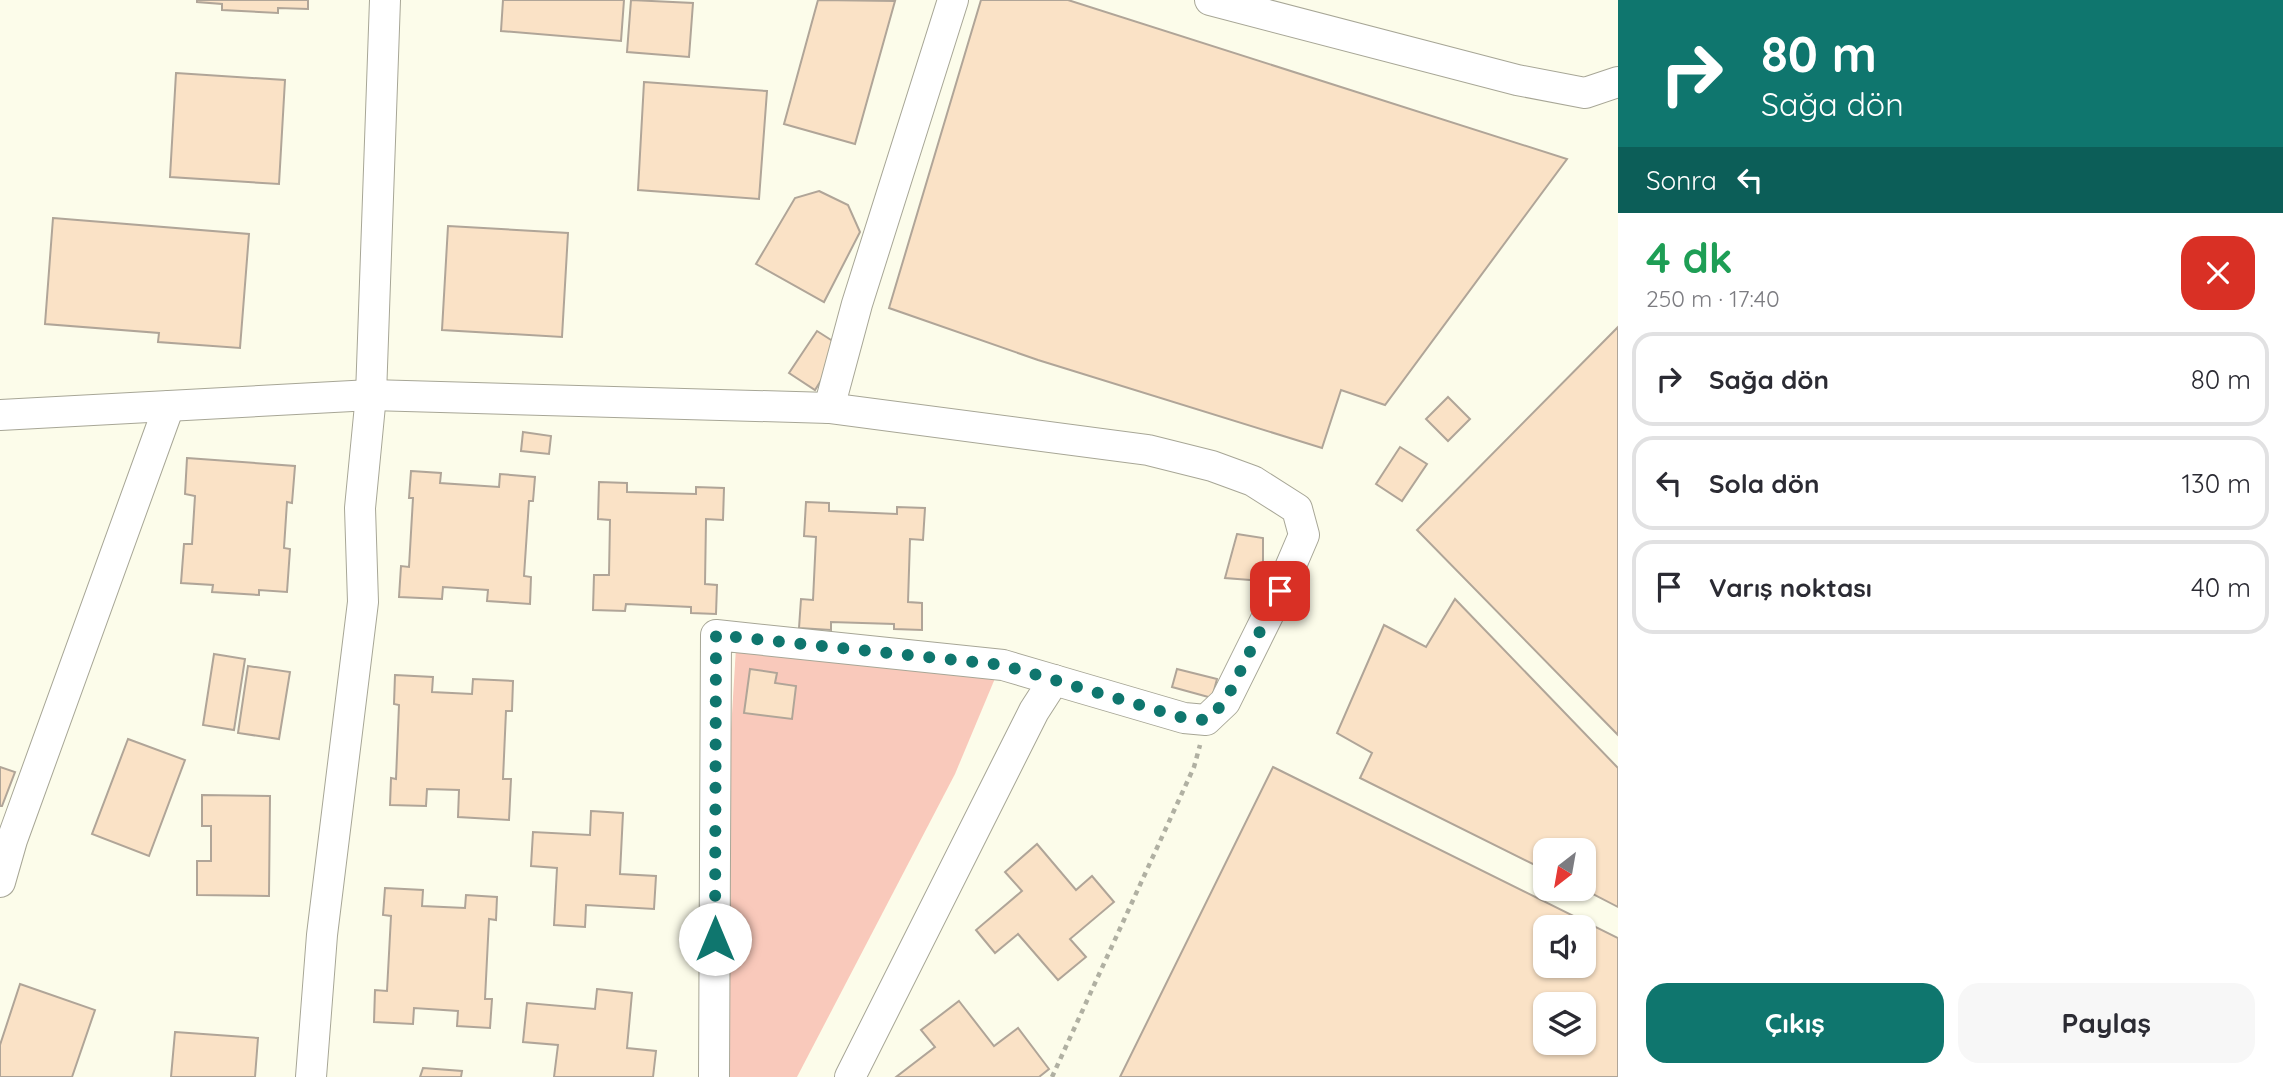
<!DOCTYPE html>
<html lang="tr">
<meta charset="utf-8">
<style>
:root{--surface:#fff;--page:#f7f7f7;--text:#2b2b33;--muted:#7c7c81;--line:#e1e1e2;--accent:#0f766e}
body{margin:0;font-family:Quicksand,sans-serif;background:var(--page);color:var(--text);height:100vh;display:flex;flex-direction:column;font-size:26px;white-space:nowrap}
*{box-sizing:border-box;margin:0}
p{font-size:23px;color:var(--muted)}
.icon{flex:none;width:38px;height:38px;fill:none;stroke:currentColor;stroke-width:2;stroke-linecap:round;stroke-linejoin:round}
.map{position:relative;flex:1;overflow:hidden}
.side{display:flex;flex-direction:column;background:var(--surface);width:665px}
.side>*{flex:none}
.hud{background:#0f766e;color:#fff;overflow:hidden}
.needle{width:46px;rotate:211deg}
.fabs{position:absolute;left:1533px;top:838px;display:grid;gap:14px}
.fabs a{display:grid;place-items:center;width:63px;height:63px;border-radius:14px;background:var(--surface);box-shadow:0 2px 5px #0004;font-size:35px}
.pin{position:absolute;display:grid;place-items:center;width:60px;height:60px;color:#fff;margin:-30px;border-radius:14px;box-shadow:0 4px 10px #0006}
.me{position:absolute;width:77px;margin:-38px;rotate:0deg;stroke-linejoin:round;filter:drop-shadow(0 0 5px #0008)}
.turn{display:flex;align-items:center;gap:24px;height:147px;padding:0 28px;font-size:32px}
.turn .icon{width:91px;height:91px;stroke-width:2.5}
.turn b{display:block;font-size:49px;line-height:60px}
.then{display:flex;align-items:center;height:66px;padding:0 28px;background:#0003;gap:14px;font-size:26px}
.round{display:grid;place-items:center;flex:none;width:74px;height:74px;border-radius:21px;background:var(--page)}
.head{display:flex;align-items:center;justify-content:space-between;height:119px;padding:0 28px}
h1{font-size:42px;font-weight:800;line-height:52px;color:#1e9e55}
.action{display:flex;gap:14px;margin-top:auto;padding:14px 28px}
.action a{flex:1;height:80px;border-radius:21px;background:var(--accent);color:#fff;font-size:28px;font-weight:800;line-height:80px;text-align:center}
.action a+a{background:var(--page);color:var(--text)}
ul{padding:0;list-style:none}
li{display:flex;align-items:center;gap:21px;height:94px;margin:0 14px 10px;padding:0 14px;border:4px solid var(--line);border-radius:21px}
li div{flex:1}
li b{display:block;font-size:26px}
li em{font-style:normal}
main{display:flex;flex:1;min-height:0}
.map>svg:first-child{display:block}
.green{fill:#f9c9bb}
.building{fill:#fae2c6;stroke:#b0a598;stroke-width:2;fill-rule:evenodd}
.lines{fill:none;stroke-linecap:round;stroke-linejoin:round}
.minor-casing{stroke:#a7a696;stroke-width:32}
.path{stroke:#b0b0a2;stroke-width:4.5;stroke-dasharray:5 5;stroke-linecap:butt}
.minor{stroke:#fff;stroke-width:30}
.route{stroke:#0f766e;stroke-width:12;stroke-dasharray:0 21.6}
</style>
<main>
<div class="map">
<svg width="1618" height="1077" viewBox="0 0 1618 1077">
<rect width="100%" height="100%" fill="#fcfcea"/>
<path class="green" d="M736,648L996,676L955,774L797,1077H710Z"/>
<g class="building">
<path d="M197,0H308V9L278,8V13L222,10V4L197,2Z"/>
<path d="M503,0H624L621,41L501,31Z"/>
<path d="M631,0L693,3L689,57L627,52Z"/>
<path d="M818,0L895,1L855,144L784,124Z"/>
<path d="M981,0H1068L1567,159L1385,405L1341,390L1322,448L1038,360L889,308Z"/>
<path d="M176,73L285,80L279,184L170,177Z"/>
<path d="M644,82L767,91L759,199L638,190Z"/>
<path d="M819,191L848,205L860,232L824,302L756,264L795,198Z"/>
<path d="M53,218L249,234L240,348L158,342L159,333L45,324Z"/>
<path d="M448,226L568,233L562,337L442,330Z"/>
<path d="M1618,327V735L1417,530Z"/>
<path d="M817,331L842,347L815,390L789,373Z"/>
<path d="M1448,397L1470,419L1448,441L1426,419Z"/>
<path d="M523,432L551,436L549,454L521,451Z"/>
<path d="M1400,447L1427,464L1402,501L1376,484Z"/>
<path d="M187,458L295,466L292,503L287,502L284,548L290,549L287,592L259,590V595L212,592L213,585L181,583L184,544H192L195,496L185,494Z"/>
<path d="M411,471L441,473L440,483L499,487L500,474L535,477L533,501H529L524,576L531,577L530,604L487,601L488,590L443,587L442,599L399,597L401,566L409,567L413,498H409Z"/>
<path d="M599,482L627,483V492L696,494V487L724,488L723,520L706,519L705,584L717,585L716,614L691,613V607L626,604L625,611L593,610L594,575H609L610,520L598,519Z"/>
<path d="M806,502L829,503V511L897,514V507L925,508L923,540L910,539L908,602L922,603V630L894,629V624L831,622V630L799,628L801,599L813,600L816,537L804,536Z"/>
<path d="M1237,534L1263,538V581L1225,578Z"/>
<path d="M1455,599L1618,768V907L1583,889L1584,850H1545V870L1360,778L1372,753L1337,733L1384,625L1426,647Z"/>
<path d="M214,654L245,659L234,730L203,725Z"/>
<path d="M248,666L290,672L279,739L238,733Z"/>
<path d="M750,669L777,673L775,683L796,686L792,719L744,713Z"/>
<path d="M1177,669L1217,679L1212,698L1172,687Z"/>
<path d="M395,675L433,677L432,692L472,694L473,679L513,681L512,711H506L503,779H511L509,820L458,817L459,790L427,789L426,806L390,805L391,778L396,779L399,705L394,704Z"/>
<path d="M128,739L185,760L149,856L92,834Z"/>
<path d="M0,767L15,772L2,806H0Z"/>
<path d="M1273,767L1618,938V1077H1120ZM1545,928H1584V966H1545ZM1545,1004H1584V1043H1545Z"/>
<path d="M202,795L270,796L269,896L197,895V861H211V826H202Z"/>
<path d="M591,811L623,813L620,874L656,876L654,909L586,905L585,927L554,925L557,868L531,866L533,832L590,835Z"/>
<path d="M1037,844L1076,890L1092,876L1114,902L1070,939L1086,957L1058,980L1018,934L995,953L976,930L1022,891L1005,872Z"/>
<path d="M385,888L423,890L422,906L465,908L466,895L497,897L496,920L489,919L485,999H492L490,1028L457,1026L458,1011L414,1008L413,1024L374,1022L375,990L387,991L391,916L383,915Z"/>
<path d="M20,984L95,1010L72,1077H0V1045Z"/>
<path d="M597,989L632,993L627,1048L656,1051L653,1077H554L558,1045L523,1042L527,1003L595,1009Z"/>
<path d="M959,1001L994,1046L1018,1028L1049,1069L1039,1077H896L935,1047L921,1030Z"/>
<path d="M175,1032L258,1038L255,1077H171Z"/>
<path d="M423,1068L462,1071L461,1077H420Z"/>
</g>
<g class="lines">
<g class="minor-casing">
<g id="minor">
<path d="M1210,0L1517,80L1585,93L1618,82"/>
<path d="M829,408L1148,450L1212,466L1253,481L1297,509L1304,535L1280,591L1225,702L1206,720L1184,718L1054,680L1034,711L850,1077"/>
<path d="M0,415L371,395L829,408L857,304L953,0"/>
<path d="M0,882L12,840L169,406"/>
<path d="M311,1077L322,935L363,602L360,508L371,395L385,0"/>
<path d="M714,1077L716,635L1003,665L1054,680"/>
</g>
</g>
<path class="path" d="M1052,1077L1194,767L1200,745"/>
<use href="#minor" class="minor"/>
</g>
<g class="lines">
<path class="route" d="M715,939L716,635L1003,665L1184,718L1206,720L1225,702L1280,591"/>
</g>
</svg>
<div class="fabs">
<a><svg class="needle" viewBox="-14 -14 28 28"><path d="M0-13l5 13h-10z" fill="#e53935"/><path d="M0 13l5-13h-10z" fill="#7c7c81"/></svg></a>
<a><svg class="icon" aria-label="sound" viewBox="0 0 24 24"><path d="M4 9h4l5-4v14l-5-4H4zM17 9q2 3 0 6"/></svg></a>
<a><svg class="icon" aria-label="layers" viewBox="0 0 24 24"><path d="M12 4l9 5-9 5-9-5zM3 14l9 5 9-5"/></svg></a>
</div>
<div class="pin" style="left:1280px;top:591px;background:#d93025"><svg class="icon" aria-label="arrive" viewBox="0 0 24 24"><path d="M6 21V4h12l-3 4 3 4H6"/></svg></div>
<svg class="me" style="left:715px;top:939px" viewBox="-20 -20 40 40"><circle r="19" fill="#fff"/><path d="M0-13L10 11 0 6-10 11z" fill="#0f766e"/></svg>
</div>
<section class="side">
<div class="hud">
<div class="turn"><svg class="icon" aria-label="right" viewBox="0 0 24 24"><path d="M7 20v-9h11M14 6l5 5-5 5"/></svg><div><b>80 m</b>Sağa dön</div></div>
<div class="then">Sonra<svg class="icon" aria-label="left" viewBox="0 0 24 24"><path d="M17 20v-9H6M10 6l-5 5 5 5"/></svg></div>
</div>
<div class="head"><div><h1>4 dk</h1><p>250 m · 17:40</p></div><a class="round" style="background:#d93025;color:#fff"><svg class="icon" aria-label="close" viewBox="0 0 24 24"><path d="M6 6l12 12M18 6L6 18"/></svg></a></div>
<ul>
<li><svg class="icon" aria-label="right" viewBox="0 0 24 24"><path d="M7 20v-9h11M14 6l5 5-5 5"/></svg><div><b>Sağa dön</b></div><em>80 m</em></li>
<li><svg class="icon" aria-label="left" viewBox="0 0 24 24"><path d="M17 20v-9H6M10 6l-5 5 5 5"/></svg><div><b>Sola dön</b></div><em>130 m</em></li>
<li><svg class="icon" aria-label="arrive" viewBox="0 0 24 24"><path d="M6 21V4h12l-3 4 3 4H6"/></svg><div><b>Varış noktası</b></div><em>40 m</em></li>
</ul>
<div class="action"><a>Çıkış</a><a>Paylaş</a></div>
</section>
</main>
